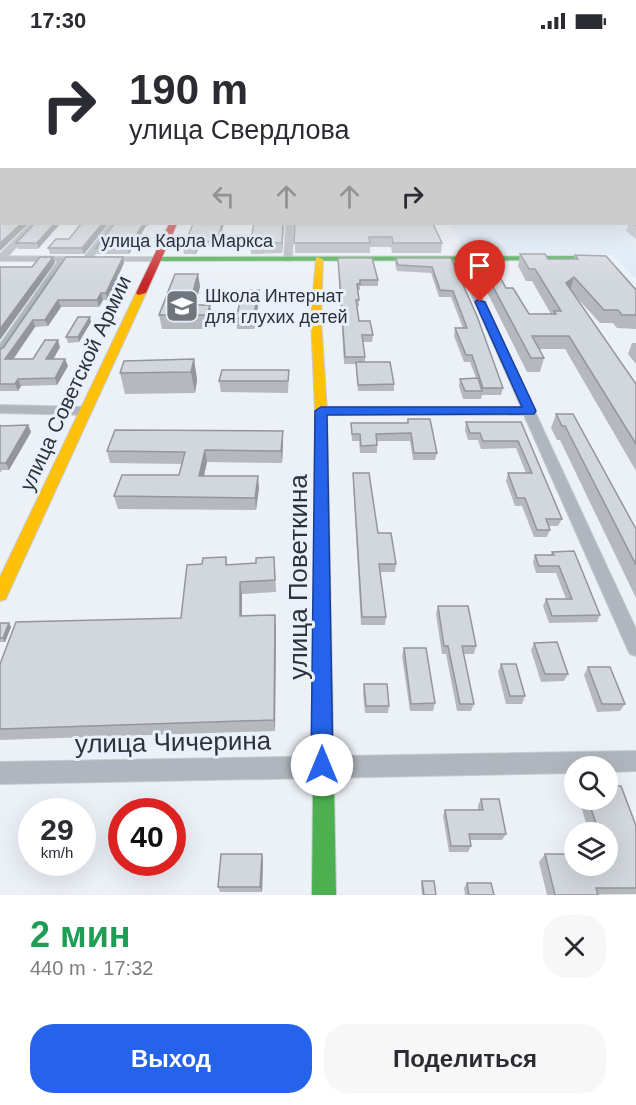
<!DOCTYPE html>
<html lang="ru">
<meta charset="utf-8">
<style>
:root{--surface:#fff;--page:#f7f7f7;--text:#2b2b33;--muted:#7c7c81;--accent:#2563eb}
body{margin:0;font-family:Arial,sans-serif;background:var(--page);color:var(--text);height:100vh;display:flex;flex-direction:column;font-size:22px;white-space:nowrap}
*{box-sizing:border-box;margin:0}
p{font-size:20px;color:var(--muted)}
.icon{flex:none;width:33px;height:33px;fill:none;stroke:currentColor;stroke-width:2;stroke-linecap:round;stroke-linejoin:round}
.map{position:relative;height:853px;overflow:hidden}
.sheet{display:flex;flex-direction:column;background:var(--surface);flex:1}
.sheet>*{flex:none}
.guide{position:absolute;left:0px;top:0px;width:636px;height:183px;box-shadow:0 6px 24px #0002;background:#fff;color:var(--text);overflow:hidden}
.controls{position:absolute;left:564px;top:714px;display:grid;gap:12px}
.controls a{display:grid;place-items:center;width:54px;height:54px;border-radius:50%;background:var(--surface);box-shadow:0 6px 24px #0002;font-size:30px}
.speed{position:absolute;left:18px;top:756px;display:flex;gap:12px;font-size:30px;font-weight:700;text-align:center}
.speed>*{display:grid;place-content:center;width:78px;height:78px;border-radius:50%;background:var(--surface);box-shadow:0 6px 24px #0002;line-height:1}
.speed small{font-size:15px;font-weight:400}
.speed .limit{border:9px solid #d22;background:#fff;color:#111}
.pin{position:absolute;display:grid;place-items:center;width:51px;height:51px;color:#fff;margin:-62px -26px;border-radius:50% 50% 50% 0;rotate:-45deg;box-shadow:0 0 6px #0007}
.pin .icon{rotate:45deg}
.me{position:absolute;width:66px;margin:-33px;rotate:0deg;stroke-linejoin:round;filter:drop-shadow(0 0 4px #0008)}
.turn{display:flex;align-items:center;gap:21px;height:126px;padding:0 30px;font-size:27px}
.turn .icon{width:78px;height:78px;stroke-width:2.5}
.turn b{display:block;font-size:42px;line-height:51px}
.lanes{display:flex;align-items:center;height:57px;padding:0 30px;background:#0003;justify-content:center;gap:30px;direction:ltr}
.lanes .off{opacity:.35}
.round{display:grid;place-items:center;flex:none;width:63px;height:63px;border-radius:24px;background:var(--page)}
.headline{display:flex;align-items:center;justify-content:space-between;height:102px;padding:0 30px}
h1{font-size:36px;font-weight:800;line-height:45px;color:#1e9e55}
.button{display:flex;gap:12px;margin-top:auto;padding:12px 30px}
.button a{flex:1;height:69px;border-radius:24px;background:var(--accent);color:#fff;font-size:24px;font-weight:800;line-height:69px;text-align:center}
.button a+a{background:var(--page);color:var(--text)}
.status{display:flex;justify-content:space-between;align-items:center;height:42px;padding:0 30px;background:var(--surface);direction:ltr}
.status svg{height:16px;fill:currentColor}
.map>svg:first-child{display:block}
.built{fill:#dee9f6}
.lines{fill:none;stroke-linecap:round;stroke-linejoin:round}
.street-casing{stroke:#c7cbd0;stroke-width:2}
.fast-casing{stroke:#c7cbd0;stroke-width:2}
.slow-casing{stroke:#c7cbd0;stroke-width:2}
.jam-casing{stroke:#c7cbd0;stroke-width:2}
.street{fill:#b0b6bd;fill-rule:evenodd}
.fast{fill:#4caf50;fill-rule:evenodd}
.slow{fill:#ffc107;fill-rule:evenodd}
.jam{fill:#c62828;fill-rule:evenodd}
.wall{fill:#b5b9be}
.shaded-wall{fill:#93969b}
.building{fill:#d2d7dd;stroke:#93969b;stroke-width:1.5}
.route{fill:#2563eb;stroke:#184099;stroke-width:1.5}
.labels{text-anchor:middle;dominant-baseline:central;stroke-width:6;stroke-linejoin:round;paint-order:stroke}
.far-street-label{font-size:18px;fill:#2e333a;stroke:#e8f0fc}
.far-poi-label{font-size:18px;fill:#2e333a;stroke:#e8f0fc;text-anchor:start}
.street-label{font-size:21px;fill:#2e333a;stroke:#e8f0fc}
.near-street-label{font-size:26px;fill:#2e333a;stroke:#e8f0fc}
</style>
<div class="status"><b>17:30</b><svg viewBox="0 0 49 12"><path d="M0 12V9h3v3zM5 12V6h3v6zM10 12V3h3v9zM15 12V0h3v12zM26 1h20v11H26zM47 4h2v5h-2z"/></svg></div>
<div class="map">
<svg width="636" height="853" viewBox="0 0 636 853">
<rect width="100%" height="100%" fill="#ecf1f7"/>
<path class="built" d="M635,129L636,237L612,213L466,212L450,182H634Z"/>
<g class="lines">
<g class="street-casing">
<g id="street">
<path d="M30,182H38L8,214L84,215L110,182H117L90,219H67L4,312L0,313V302L58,219H0V212Z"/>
<path d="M286,182H294L292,217L288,219L284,217Z"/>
<path d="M104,215H155L159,217L155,219H107L103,217Z"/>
<path d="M457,215L464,217L636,587V614L630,612L627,606L524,373H321L315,369L321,365H521L456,217Z"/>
<path d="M0,363L85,365L91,369L85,373L0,371Z"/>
<path d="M636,709V729L608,730V724H574V731L0,742V720Z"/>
</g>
</g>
<g class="fast-casing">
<g id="fast">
<path d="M598,214H601V218L155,219L151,217L155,215Z"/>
<path d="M323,627L330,630L332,636L336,853H312L314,636L316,630Z"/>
</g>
</g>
<g class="slow-casing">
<g id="slow">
<path d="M316,215L323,217L321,276L327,369L332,636L330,642L323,645L316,642L314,636L315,369L311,276Z"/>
<path d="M141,248L146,251L8,552L6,557L0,559V535L136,251Z"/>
</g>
</g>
<g class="jam-casing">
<path id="jam" d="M169,182H177L146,251L138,253L136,251Z"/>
</g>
<use href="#street" class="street"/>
<use href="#fast" class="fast"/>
<use href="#slow" class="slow"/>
<use href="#jam" class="jam"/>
</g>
<g class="wall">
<path d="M634,159H636V197L626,189L629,182H634Z"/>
<path d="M34,182L38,207H18L16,201Z"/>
<path d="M81,182H108L84,212H50L48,206L69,197Z"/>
<path d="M114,182H150L149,184H146L129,212H97L96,206Z"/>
<path d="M193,182H224L217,204H199L196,212H184L183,206Z"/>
<path d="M284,182L282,211L251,212L250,201Z"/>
<path d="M295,182L442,201L441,211H392L391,205H370V211H295Z"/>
<path d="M475,210L496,222L495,226L506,246L529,272H551L532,239H526L518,224L520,212L548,217H574L575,213L636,248V287L617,286L613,281H600L570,248L636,342V429L565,307H540L544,316L540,330H527L480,236L481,234H479L473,222Z"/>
<path d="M66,215L124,221L107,258H103L99,265H61L48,284L35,285L13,317H33L60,305L53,317L68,324L57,343L21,344L18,349H0V307L3,306Z"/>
<path d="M338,216L378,238V244H360V248H358L359,264H357L359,279L373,293L372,300H363L365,315V320L394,342V349H358L356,322H344Z"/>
<path d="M396,216H451L503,346L501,353H482L481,357H463L459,344L460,337L476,336L470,320H464L454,294L455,286H463L451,255H439L431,231L397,229L395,222Z"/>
<path d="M198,232L200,245L195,263L212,276L209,287H162L159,273Z"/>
<path d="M259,258L254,287H237L236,276Z"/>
<path d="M91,280L79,300L68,301L66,295Z"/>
<path d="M632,301H636V322L628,312Z"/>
<path d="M194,317L197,338L195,351L125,352L120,331Z"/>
<path d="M289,328L288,351L221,350L219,339Z"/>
<path d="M556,372H573L636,487V556L560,398H557L551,386Z"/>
<path d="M408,377L437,411L435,418H413L410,399H377V411H360L359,399H352L351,381H407Z"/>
<path d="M466,380H521L562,477L558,484H549L550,488L547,495H534L522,464H515L506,439L508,431H526L516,406L481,407L478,398H468L465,388Z"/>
<path d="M0,381L1,384L28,383L31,390L9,428H2L0,431Z"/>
<path d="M283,401L282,421L207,420L204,434L259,446L256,468L118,467L114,454L179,433L182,422L110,421L107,409Z"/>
<path d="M353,431L378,491L396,522L395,530H380L386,575L385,583H361L353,438Z"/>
<path d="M552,510L600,573L597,580L549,581L543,564L546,557H566L556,531H536L533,520L535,513H551Z"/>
<path d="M226,515L227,523L275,527L276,550L242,552V574L276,585L275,689L0,698V622L181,576L202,522Z"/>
<path d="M438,564L476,604L474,612H463L474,662L471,669H457L446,612H442L436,572Z"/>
<path d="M0,581H9L11,585L5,600H0Z"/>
<path d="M534,601L568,632L564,639L541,640L531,608Z"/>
<path d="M404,606L435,661L433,669H410L402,614Z"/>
<path d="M501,622L525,654L522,662H506L498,630Z"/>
<path d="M588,625L625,662L620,669L597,670L584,633Z"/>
<path d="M364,642L389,664L388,671H365L363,650Z"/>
<path d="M481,757L506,792L502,798H470L471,804L468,810H449L443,774L445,768H478V763Z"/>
<path d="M579,758H608L636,784V852L547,853L539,820L545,812L608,824V790H589Z"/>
<path d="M263,818L262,850H220L218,845Z"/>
<path d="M422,839L436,853H422L421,842Z"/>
<path d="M467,841L494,853H465L464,846Z"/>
</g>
<g class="shaded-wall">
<path d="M21,182H28L0,209V201Z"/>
<path d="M54,182H60L38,207L37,201Z"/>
<path d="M102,182H108L84,212L82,206Z"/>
<path d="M143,182H146V184L129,212L128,207Z"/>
<path d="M222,182H224L217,204V199Z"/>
<path d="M283,182H284L282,211V201Z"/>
<path d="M198,199L199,204L196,212L195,206Z"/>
<path d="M53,215L55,221L0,298V287Z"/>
<path d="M123,215L124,221L107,258L106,251Z"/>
<path d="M198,232L200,245L192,273L189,263Z"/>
<path d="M574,235L570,248L566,241Z"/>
<path d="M259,248V258L254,287L253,277Z"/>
<path d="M101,251L103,258L99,265L97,258Z"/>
<path d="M58,258L61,265L48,284L45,278Z"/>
<path d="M210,263L212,276L209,287L207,273Z"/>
<path d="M90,275L91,280L79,300L78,295Z"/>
<path d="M33,278L35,285L8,325L5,317Z"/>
<path d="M58,298L60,305L49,325L46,317Z"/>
<path d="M65,317L68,324L57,343L55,336Z"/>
<path d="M194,317L197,338L195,351L191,330Z"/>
<path d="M18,337L21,344L18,349L15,342Z"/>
<path d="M28,383L31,390L9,428L6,421Z"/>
<path d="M283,389V401L282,421L281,409Z"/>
<path d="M205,408L207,420L201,446L199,434Z"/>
<path d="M258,434L259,446L256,468L255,456Z"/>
<path d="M240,540L242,552V586L240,574Z"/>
<path d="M275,573L276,585L275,689L274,678Z"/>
<path d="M9,581L11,585L5,600L3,596Z"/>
<path d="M262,812L263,818L262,850L260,845Z"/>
</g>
<g class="building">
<path d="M0,120H2V128L0,129Z"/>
<rect x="634" y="159" width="2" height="12"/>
<path d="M0,167H2V182H21L0,201Z"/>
<path d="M634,177H636V184L633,182H634Z"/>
<path d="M34,182H54L37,201H16Z"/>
<path d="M81,182H102L82,206H48L56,197H69Z"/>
<path d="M114,182H143L128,207L96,206Z"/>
<path d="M193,182H222L217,199H198L195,206H183Z"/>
<path d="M254,182H283L282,201H250Z"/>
<path d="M295,182H433L442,201H393L392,195H369L370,201H294Z"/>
<path d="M475,210H489L496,222H493L506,246H513L529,272H556L554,269H561L535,227H529L520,212H545L548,217H578L575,213L606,214L636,248V273H622L618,268H604L574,235L566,241L636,342V402L569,294H532L544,316H531L482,224L487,222H482Z"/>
<path d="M40,215H53L0,287V225H32Z"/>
<path d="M66,215H123L106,251H101L97,258H58L45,278H33L5,317H33L45,298H58L46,317H65L55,336L18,337L15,342H0V307L3,306Z"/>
<path d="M338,216H372L378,238H360V242H357L359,258H356L359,279H370L373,293H362L365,315H345Z"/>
<path d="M396,216H451L477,274L503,346H483L472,313H466L455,286H467L453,249L440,248L432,225L398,223Z"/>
<path d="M175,232H198L189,263H210L207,273H159Z"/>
<path d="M243,248H259L253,277L236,276Z"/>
<path d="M78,275H90L78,295H66Z"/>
<path d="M194,317L191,330L120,331L124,319Z"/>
<path d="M356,320H390L394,342L358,343Z"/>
<path d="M222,328H289L288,339H219Z"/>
<path d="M478,336L482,349H465L460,337Z"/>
<path d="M556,372H573L636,487V523L565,384H562Z"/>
<path d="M408,377H430L437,411H414L411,391L376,392L377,403L361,404L360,392H352L351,381H408Z"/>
<path d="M466,380H521L562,477H546L550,488H537L525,456H517L508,431H532L518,399H483L480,391H470Z"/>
<path d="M28,383L6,421H0V384Z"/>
<path d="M115,388L283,389L281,409L205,408L199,434H258L255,456L114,454L122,433H179L185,410L107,409Z"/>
<path d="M353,431H369L378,491H391L396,522H379L386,575H362Z"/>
<path d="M574,509L600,573L552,574L546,557H572L559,524H539L535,513H554L552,510Z"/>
<path d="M226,515V523L256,521V516L274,515L275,538L240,540V574L275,573L274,678L0,687V622L16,580L181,576L187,523L202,522L203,516Z"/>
<path d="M438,564H468L476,604H462L474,662H460L448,604H444Z"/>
<path d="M0,581H9L3,596H0Z"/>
<path d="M557,600L568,632H545L534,601Z"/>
<path d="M404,606H426L435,661L411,662Z"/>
<path d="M501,622H516L525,654H510Z"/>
<path d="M588,625H610L625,662H602Z"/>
<path d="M364,642H387L389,664H366Z"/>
<path d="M608,744H621L636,784V846H596L598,853H555L545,812H574V824H608V790H599L588,758H608Z"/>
<path d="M481,757H499L506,792H469L471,804H451L445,768H483Z"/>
<path d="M221,812H262L260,845H218Z"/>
<path d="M422,839H434L436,853H424Z"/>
<path d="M467,841H491L494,853H469Z"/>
</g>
<linearGradient id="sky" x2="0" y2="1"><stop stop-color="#8db8e6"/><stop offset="0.5" stop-color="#f6f9fb"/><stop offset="1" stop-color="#f6f9fb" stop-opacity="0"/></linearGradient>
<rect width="636" height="240" fill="url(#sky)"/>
<path class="route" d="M477,258L485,260L536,369L534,372L327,373L333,723L330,731L322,734L315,731L311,723L315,369L321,365H522L475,260Z"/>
<defs>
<g id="school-square" transform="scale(1.725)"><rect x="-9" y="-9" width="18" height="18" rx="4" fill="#70767c" stroke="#e8f0fc"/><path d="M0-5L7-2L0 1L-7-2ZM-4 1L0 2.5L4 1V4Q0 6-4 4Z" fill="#fff"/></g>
</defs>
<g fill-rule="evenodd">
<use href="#school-square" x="182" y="264"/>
</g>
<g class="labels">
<g class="far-street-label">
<text x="187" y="199">улица Карла Маркса</text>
</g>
<g class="far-poi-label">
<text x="205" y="254">Школа Интернат<tspan x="205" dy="21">для глухих детей</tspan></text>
</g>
<g class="street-label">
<text transform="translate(75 341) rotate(-65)">улица Советской Армии</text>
</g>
<g class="near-street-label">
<text transform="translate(298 535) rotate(-90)">улица Поветкина</text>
<text transform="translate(173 700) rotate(-1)">улица Чичерина</text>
</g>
</g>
</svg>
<div class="controls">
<a><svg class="icon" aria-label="search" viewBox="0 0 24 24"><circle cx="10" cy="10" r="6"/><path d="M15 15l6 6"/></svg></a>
<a><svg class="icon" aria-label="layers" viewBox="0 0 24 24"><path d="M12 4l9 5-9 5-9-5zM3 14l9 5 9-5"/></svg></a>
</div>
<div class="speed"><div>29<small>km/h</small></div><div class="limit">40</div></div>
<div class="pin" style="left:480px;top:260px;background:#d93025"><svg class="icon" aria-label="arrive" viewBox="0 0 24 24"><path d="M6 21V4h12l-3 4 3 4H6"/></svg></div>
<svg class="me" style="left:322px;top:723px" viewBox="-20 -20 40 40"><circle r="19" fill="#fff"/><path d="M0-13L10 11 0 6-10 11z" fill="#2563eb"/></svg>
<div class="guide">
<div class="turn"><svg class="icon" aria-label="right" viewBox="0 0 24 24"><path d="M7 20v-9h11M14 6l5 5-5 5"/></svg><div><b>190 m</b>улица Свердлова</div></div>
<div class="lanes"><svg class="icon off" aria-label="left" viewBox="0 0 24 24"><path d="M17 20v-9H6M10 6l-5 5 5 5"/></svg><svg class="icon off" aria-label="ahead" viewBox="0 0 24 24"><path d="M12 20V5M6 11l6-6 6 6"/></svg><svg class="icon off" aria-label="ahead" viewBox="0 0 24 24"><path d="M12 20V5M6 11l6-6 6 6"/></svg><svg class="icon" aria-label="right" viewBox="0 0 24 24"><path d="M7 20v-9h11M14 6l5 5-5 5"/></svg></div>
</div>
</div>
<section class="sheet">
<div class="headline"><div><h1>2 мин</h1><p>440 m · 17:32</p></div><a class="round"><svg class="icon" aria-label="close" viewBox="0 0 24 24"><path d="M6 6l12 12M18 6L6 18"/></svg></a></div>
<div class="button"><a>Выход</a><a>Поделиться</a></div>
</section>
